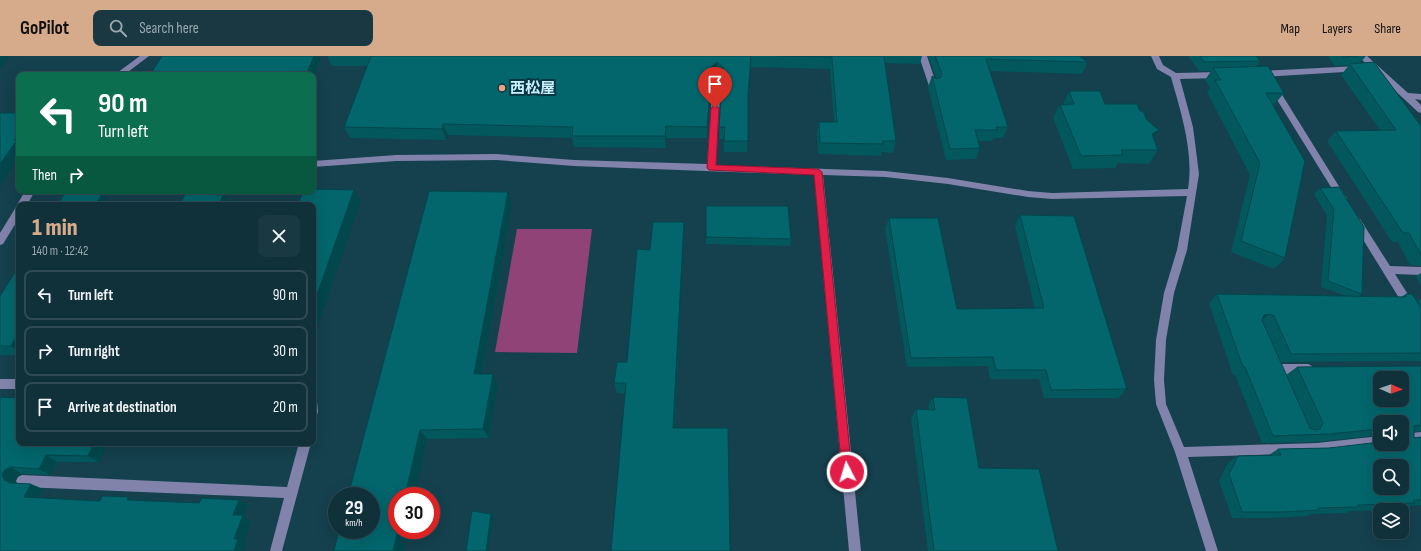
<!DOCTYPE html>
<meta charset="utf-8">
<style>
:root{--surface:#10303a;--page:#193842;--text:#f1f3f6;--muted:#9ca9af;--line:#304b54;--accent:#d6ab8b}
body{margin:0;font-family:"Sofia Sans Condensed","Noto Sans JP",sans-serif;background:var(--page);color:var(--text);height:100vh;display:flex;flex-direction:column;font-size:15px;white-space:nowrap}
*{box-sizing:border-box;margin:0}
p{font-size:13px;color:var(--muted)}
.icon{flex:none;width:22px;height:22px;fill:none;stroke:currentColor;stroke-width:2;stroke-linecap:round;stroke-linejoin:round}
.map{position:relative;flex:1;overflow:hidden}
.sheet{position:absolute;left:16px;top:146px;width:300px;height:244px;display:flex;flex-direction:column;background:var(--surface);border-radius:8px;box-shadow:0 4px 16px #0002,0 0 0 1px var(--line)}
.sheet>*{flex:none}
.guide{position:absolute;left:16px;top:16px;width:300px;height:122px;border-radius:8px;box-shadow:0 4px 16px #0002,0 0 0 1px var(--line);background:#0b6e4f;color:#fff;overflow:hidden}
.needle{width:26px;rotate:92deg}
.controls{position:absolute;left:1373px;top:315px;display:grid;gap:8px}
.controls a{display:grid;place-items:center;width:36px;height:36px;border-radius:8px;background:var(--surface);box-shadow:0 4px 16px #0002,0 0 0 1px var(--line);font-size:20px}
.speed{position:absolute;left:328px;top:431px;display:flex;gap:8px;font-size:20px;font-weight:700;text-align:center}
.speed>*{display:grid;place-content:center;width:52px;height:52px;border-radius:50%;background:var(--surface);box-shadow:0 4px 16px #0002,0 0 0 1px var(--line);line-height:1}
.speed small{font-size:10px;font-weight:400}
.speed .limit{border:6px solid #d22;background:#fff;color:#111}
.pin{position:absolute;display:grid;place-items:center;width:34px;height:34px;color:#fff;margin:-41px -17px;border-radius:50% 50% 50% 0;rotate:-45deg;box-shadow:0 0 4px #0007}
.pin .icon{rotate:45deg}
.me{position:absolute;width:44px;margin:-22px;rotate:355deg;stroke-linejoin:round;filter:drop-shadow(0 0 3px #0008)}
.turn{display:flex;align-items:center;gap:14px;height:84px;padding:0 16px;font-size:18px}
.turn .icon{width:52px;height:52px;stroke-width:2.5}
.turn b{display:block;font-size:28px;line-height:34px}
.then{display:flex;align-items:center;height:38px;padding:0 16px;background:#0003;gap:8px;font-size:15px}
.round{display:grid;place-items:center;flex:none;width:42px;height:42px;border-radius:8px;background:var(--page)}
.head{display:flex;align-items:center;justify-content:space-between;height:68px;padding:0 16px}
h1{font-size:24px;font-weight:800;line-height:30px;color:var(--accent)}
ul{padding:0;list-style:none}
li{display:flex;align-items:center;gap:12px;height:50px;margin:0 8px 6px;padding:0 8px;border:2px solid var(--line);border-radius:8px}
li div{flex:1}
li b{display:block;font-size:15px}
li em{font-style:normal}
header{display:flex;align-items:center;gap:24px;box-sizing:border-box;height:56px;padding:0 20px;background:var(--accent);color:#111}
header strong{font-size:19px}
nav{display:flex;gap:22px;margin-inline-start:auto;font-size:14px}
.search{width:280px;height:36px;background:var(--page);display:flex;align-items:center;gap:10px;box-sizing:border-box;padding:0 14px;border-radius:8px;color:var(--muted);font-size:15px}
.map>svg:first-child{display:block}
.green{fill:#904377}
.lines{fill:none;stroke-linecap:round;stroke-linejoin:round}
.minor{fill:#8183ab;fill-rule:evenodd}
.wall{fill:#02585d;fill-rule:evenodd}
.shaded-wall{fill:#01474c}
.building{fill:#02666c;stroke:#01474c;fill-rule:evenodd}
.route{fill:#e11d48;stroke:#92132f}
.poi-dot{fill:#f2a080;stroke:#073643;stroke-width:1.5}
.labels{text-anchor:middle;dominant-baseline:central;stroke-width:4;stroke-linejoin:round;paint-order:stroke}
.poi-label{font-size:15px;font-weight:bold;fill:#caf0fe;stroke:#073643;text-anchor:start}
</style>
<header>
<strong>GoPilot</strong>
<div class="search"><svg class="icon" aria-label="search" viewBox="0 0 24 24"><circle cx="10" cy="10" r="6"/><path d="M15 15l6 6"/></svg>Search here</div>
<nav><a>Map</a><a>Layers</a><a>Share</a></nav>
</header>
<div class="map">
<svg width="1421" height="495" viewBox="0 0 1421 495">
<rect width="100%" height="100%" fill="#15404e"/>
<path class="green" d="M517,173H592L577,297L495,296Z"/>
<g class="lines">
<g class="minor">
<path d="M140,0H149L124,19H114Z"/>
<path d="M919,0H927L937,30L936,32L933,33L929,30Z"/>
<path d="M1151,0H1159L1163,9L1176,17L1220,16L1224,19L1220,22L1180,23L1193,71L1199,118L1187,194L1174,237L1166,284L1164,324L1166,348L1184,391L1317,387L1380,380V388H1384L1380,390L1317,397L1188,401L1218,495H1206L1175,396L1156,348L1154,324L1156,284L1164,237L1177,194L1187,140L1052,143L1028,141L948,128L885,121L823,119L861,495H849L814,119L574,110L496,104L396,105L313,111V105L396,99L496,98L574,104L707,108L713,22L717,19L721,22L716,109L885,115L948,122L1028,135L1052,137L1188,133C1194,96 1181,57 1171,21L1157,13Z"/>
<path d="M1358,0H1367L1408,37L1421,38V44L1415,43L1421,49V57L1418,56Z"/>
<path d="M1358,10L1361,11V15L1260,21L1256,18L1260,15Z"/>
<path d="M1273,28L1276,29L1345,140L1347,142L1345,144H1339L1269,31Z"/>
<path d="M25,135H35L27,149H19V162L3,188L0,189V177L16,151H18L17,149Z"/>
<path d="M1357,162L1360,163L1390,210L1421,211V219L1395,218L1421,259V272L1417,271L1354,169L1352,166L1354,163Z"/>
<path d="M1276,308H1308L1312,310L1313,313L1312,316L1308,318H1276L1272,316L1271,313L1272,310Z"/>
<rect x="0" y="323" width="19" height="10"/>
<path d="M313,344L317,346L318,355L317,359L313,360Z"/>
<path d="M1421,376V386L1402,388V378Z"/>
<path d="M299,387H311L282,495H270L284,442L22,431L18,429L16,425L18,421L22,419L287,431Z"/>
</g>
</g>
<g class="wall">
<path d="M327,0H922L920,8L885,7L896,85L893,97L881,96V100L818,98L817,77L819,66H834L830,13L750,11L748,42L747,96H724V83H719L722,22L717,18L712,22L707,82H666V92L574,91L572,82L448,79L446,84L350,82L344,71L367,10H332Z"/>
<path d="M928,0H1079L1088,6L1082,18L990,15L1008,71L1003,82H994L992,85H978L980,92L976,103L946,104L928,31L932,20L936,22Z"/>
<path d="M1188,0H1256L1260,5L1256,11L1284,37L1274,49H1273L1285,202L1274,213L1231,196L1250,119L1207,36L1210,32L1205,24L1211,15H1199Z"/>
<path d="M1328,0H1366L1360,7L1421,70V210L1410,209L1398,186H1392L1327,85L1336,75L1380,74L1341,19L1349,9L1335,10Z"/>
<path d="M1069,35L1105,48L1147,64L1159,74L1153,82L1158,94L1149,108L1118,107L1115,112L1073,113L1053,62L1060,49L1063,48Z"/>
<path d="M1339,131L1362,238L1359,240L1401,241L1406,238L1417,245L1421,242V305L1281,306L1264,268L1286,319L1297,311L1421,310V375L1414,376V382L1421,381V449L1410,450L1401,454L1350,455L1346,457L1311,458L1307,460L1272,462H1232L1219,425L1228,407L1238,400L1269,399L1278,393L1329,392L1402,388V366H1380V379L1317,386L1262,387L1235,319H1233L1209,247L1217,238L1346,240L1321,231L1327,160L1314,138L1320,132ZM1302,353L1311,373L1310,372Z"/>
<path d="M508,136L512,149L482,318L498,328L489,382L427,383L403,495H334Z"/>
<path d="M706,150L791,183L790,190L706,188Z"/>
<path d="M1020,159L1127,333L1118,342H1044L1039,323H990L988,310L907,311L885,172L889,162L957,253H1035L1015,170Z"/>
<path d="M684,166V178L675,372L730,495L625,338L617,337L614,327L627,306L650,194Z"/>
<path d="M19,210V299H0V240Z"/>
<path d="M1421,217V229L1416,220Z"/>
<path d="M0,341L19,387H108L99,406H57L50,419L22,418L17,420L15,424L16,427L43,433L39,442L100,445L134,444L199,447L239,444L248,449L243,460L251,465L244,486L247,488L0,495Z"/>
<path d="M933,341L979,412L1058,495H928L911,362L916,353H929L928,350Z"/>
</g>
<g class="shaded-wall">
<path d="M0,0H10L0,13Z"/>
<path d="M314,0H318L320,4L313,22V19H306Z"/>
<path d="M717,6V18L712,22L707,82V71L712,10Z"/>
<path d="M443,68L448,79L446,84L442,73Z"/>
<path d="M666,70V92L665,80Z"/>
<path d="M1159,74L1150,87L1152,78Z"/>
<path d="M19,77V101L0,129V108L14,84Z"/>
<path d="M354,134L361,145L313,283V250Z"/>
<path d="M508,136L512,149L480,328L474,318Z"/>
<path d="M102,138L112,149H95Z"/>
<path d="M223,139L231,149H219Z"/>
<path d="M684,166V178L674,382L673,372Z"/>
<path d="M1269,258L1259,267L1264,259Z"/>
<path d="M19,276V295L11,290Z"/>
<path d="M493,318L498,328L489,382L483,373Z"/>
<path d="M420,374L427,383L415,440H405Z"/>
<path d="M94,387H108L99,406L88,400Z"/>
<path d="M46,399L57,406L50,419L39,413Z"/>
<path d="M10,411L22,418L17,420L15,424L17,430L4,424L2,418L5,414Z"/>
<path d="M31,428L43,433L37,446L24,441Z"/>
<path d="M128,441L138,447L127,444Z"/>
<path d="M239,444L248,449L243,460L251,465L244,486L247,488L244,495H234V483L233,459Z"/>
<path d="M491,458L493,461L488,495H486Z"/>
<path d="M398,474H407L403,495H393Z"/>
</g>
<g class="building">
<path d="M162,0H314L306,19H150Z"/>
<path d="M371,0H751L748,39V85H724L725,71H719L723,11L717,6L712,10L707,71L666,70L665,80H572L573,71L443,68L442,73L344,71Z"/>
<path d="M777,0H884L896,85H883V88L820,87L819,66H837L832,1Z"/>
<path d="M935,0H1079L1088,6L986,3L1008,71H996L997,74H975L980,92L950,93L932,20L937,23L941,21L942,18Z"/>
<path d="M1200,0H1256L1260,5L1204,6Z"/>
<path d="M1342,0H1359L1343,1Z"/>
<path d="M1374,6L1421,70V199L1409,177H1403L1336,75L1396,74L1350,8Z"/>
<path d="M1268,10L1284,37H1266L1305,105L1285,202L1241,185L1260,107L1215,24H1221L1213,12Z"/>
<path d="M1069,35H1100L1105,48H1137L1140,55H1143L1147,64L1159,74L1152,78L1158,94H1121L1123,99L1081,100L1060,49L1074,48Z"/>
<path d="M0,57H19V77L14,84H17L0,108Z"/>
<path d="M1339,131L1364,171L1362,238L1328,225L1334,153L1320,132Z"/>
<path d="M313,133L354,134L313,250V149H298L303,135H313Z"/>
<path d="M429,135L508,136L474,318H493L483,373L420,374L405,440H397V474H398L393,495H334L339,474H371V440H348Z"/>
<path d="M65,137L102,138L95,149H57Z"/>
<path d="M185,138L223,139L219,149H180Z"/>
<path d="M706,150H788L791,183L706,181Z"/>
<path d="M1020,159L1074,160L1127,333L1051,334L1046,314H996L993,301L911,302L889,162H938L957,253L1044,252Z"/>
<path d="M653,166H684L673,372H728L730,495H611L626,327H614L617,306H627L637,193L650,194Z"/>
<path d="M19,210V276L11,290H0V240Z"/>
<path d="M1217,238L1406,241V238H1412L1421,252V297L1291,298L1274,260L1269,258L1264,259L1262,264L1310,372L1315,374L1320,373L1323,367L1297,311L1421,310V369L1414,370V382L1421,381V444H1413L1415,447L1358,449L1359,451L1318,452L1319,454L1283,456H1242L1229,418L1238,400L1281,399L1278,393L1329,392L1380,386V388H1402V366H1380V373L1329,378L1273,380L1245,311H1243ZM1380,322H1402V344H1380ZM1380,410H1402V432H1380Z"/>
<path d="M0,341L19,342V387H94L88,400L46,399L39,413L10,411L5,414L2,418L4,424L10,427L31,428L24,441L100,445L102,440L128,441L127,444L199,447L202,442L239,444L233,459H243L234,483H238L234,495H0Z"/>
<path d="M933,341L967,342L979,412L1039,413L1058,495H934L916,353L935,354Z"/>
<path d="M472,455L491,458L486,495H466Z"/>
</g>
<path class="route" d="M715,49L719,52L716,109L818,113L822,116L852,416L851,420L847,421L843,420L842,416L814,119L709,114L707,112L711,52Z"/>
<circle class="poi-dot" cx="502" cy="32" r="4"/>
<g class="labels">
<g class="poi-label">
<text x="510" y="32">西松屋</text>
</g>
</g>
</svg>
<div class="controls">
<a><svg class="needle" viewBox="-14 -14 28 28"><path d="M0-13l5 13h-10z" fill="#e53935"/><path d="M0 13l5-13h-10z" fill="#9ca9af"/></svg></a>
<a><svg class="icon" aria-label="sound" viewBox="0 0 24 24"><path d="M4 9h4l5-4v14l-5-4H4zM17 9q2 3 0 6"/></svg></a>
<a><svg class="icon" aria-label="search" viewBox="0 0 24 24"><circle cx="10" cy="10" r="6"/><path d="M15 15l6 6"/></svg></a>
<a><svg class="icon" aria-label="layers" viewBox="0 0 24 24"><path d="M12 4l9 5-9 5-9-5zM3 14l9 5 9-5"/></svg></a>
</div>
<div class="speed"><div>29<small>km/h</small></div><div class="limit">30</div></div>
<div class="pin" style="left:715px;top:52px;background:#d93025"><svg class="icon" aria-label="arrive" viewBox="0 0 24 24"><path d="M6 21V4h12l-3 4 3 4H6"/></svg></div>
<svg class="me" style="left:847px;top:416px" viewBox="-20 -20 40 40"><circle r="17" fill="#e11d48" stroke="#fff" stroke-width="3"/><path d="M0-11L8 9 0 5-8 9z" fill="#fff"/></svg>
<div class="guide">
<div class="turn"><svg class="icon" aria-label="left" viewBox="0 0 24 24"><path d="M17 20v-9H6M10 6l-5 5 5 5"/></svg><div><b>90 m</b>Turn left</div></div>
<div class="then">Then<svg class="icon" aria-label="right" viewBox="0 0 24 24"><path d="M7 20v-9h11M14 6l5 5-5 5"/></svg></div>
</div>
<section class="sheet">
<div class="head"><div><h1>1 min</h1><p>140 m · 12:42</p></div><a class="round"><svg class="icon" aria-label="close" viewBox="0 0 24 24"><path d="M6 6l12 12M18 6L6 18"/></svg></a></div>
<ul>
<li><svg class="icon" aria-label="left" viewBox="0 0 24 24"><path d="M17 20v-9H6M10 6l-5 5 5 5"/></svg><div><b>Turn left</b></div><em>90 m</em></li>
<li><svg class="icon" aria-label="right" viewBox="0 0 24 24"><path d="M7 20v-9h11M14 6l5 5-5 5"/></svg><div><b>Turn right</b></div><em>30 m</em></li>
<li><svg class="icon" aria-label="arrive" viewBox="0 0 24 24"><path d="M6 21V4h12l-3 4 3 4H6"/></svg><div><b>Arrive at destination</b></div><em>20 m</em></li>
</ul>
</section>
</div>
